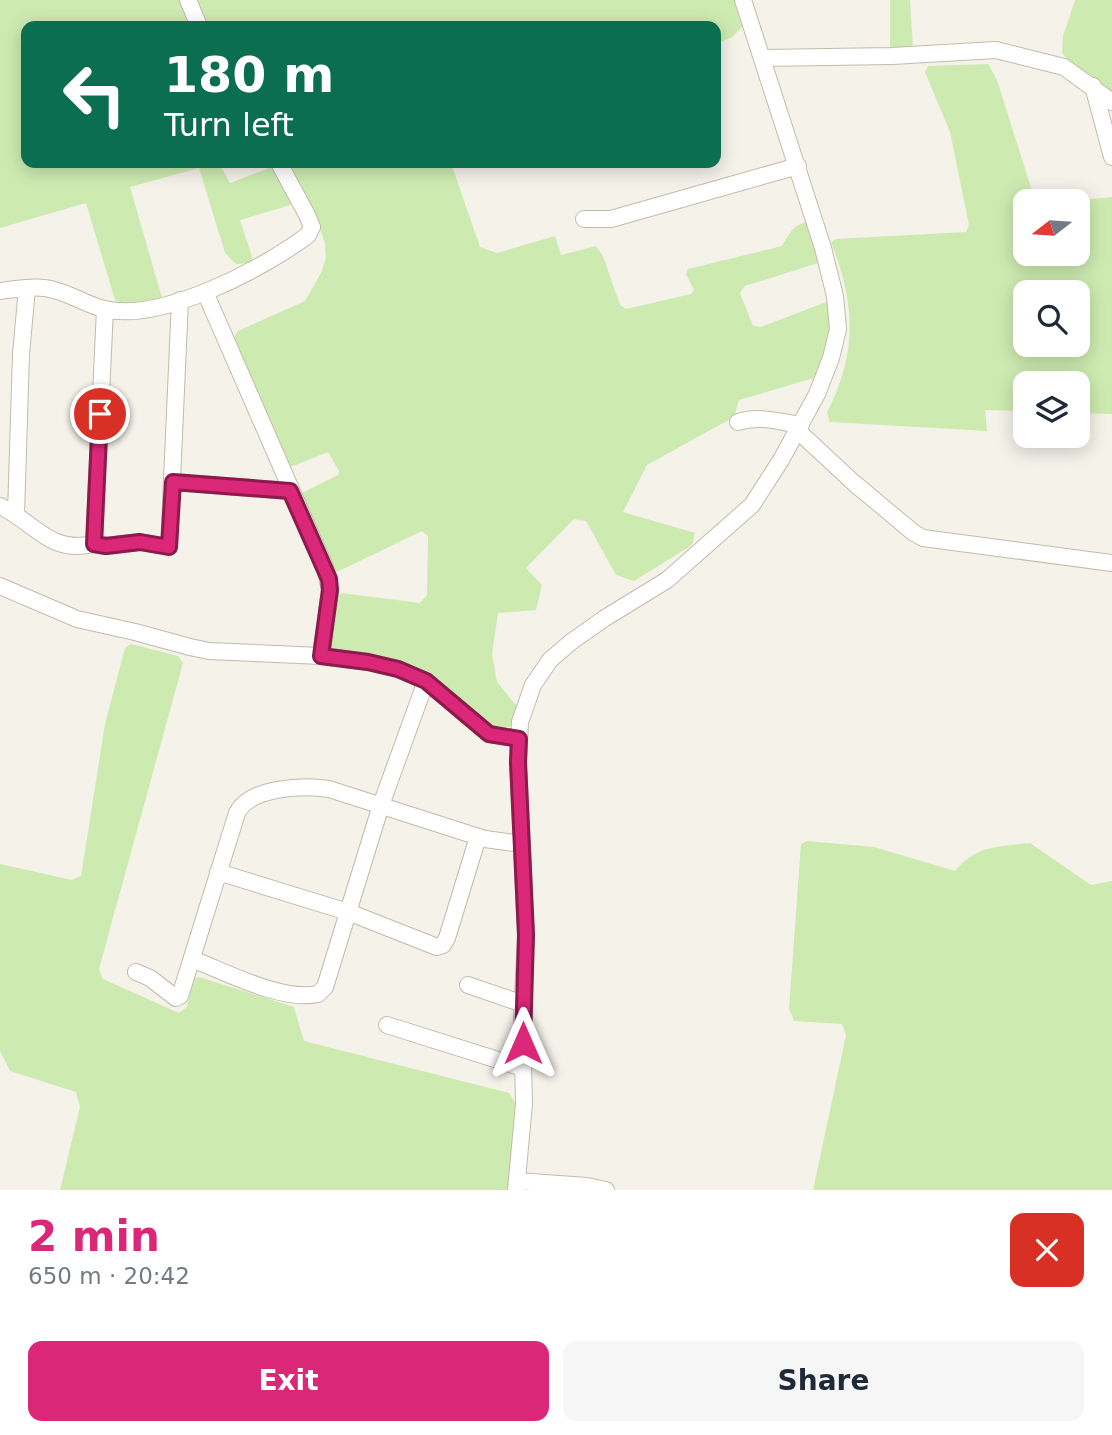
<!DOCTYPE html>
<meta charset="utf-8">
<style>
:root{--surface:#fff;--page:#f6f6f7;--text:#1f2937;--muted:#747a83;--accent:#db2777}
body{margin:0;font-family:"DejaVu Sans",sans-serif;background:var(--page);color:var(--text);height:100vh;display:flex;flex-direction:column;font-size:26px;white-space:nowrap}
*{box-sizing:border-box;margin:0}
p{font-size:23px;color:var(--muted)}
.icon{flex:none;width:38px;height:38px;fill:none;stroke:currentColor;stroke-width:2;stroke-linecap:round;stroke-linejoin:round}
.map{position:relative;height:1190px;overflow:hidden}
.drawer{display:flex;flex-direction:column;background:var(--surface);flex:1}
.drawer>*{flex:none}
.banner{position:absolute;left:21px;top:21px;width:700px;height:147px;border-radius:14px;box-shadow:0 4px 18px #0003;background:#0b6e4f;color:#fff;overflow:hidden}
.needle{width:46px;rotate:253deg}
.fabs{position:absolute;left:1013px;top:189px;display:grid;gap:14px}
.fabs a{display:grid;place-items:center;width:77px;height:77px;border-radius:14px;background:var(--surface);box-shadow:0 4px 18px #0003;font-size:35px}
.pin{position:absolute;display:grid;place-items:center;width:60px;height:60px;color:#fff;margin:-30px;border:4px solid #fff;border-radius:50%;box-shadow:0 2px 7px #0007}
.me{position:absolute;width:77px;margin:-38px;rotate:0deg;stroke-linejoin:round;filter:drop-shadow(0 0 5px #0008)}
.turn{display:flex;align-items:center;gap:24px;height:147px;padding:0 28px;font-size:32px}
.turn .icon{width:91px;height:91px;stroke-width:2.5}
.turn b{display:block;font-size:49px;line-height:60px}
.round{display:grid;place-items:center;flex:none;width:74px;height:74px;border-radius:14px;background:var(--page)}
.headline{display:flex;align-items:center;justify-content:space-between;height:119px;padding:0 28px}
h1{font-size:42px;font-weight:700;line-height:52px;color:var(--accent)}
.primary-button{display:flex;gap:14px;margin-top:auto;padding:14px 28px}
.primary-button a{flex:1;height:80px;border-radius:14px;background:var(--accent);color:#fff;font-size:28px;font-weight:700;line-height:80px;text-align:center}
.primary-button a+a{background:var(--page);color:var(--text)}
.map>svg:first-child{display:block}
.green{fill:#cdebb1;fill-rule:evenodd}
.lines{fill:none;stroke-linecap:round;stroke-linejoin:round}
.minor-casing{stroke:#c1bbab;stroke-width:18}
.minor{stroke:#fff;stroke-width:16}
.route-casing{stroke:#8e194d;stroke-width:18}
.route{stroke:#db2777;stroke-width:12}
</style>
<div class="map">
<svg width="1112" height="1190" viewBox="0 0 1112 1190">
<rect width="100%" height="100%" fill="#f5f2ea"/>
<g class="green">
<path d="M0,0H181L192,26H26V163H219L230,183L269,168L276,169L294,204L240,220L254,263L236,264L225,253L199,168L130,187L163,301L131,306L115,300L86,203L0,228Z"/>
<path d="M197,0H735L744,25L732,37L716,44V26H206Z"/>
<path d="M890,0H910L913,48L890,49Z"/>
<path d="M1075,0H1112V97L1076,69L1062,53L1063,36Z"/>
<path d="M988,64L997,80L1034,197L1038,201H1026V254H1078V201H1072L1112,197V414L1078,413V383H1026L1025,411L985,410L987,431L830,422L827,413C857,352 856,306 831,242L836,239L966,232L969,225L950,132L925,72L928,66ZM1078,292V345H1026V292Z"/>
<path d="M284,163H451L480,247L497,253L555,236L561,255L596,246L603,256L620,305L626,309L691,294L694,290L686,274L688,269L782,246C790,233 795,221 812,222L822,256L818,263L745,286L740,293L753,326L761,327L829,301L834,322L817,377L739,400L734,417L647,465L623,512L695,533L692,545L634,581L616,575L586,521L574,519L526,568L542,585L536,610L498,613L492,654L497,682L520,710L515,724L502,730L482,722L428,674L336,652L328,647L337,596L342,593L420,603L427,595L428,536L422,531L337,572L331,570L300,494L338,475L339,471L328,452L293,466H288L233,339L238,331L305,301L321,273L326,258L325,243L318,223Z"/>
<path d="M131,644L178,656L183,663L99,969L103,979L179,1013L187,1007L193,979L199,977L294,1007L304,1041L509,1093L519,1109L511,1190H60L80,1107L76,1092L10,1071L0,1051V864L72,880L81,876L105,724L125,648Z"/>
<path d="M807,841L874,847L955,871C977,845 998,847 1030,843L1091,885L1112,881V1190H813L846,1035L842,1024L794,1021L789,1009L801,844Z"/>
</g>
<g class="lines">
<g class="minor-casing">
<g id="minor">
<path d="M188,0L199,26"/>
<path d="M763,58L892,56L996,50L1064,67L1112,102"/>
<path d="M1093,86L1112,157"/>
<path d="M584,219H611L798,166"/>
<path d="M0,291C16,289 38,285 54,290C71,294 87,305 104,309C160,323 263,269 308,235L312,227L307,215L279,163"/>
<path d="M205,292L325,567L330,590L321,656"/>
<path d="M105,309L94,544L106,546L140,542L169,547L180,300"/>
<path d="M738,422C759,415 780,422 801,425"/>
<path d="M798,431L854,483L914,533L923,538L1112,563"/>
<path d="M173,482L290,491"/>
<path d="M0,506C36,523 48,554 94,544"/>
<path d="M16,514L21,354L27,288"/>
<path d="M0,586L77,619L135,632L190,647L209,651L321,656L368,662L398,669L426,681L489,734L519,739"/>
<path d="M218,872L348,912L437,947L443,945L447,938L478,837"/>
<path d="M192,959C226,972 282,1002 318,994L325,987L381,805L426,681"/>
<path d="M136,972L150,978L176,998L180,996L237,813C250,787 303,785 329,789L485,839L522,844"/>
<path d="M468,985L523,1004"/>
<path d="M387,1025L523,1068"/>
<path d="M517,1181L587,1186L606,1190"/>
<path d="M516,1190L524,1104L522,1018L526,935L518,762L520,722L533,685L550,660L571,642L605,618L667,580L752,505L781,460L817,394L831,358L838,329L835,296L823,248L743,0"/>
</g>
</g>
<use href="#minor" class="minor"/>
</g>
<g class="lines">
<g class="route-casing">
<path id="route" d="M100,414L94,544L106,546L140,542L169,547L173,482L290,491L329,579L330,590L321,656L368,662L398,669L426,681L489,734L519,739L518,762L526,935L523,1043"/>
</g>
<use href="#route" class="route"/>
</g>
</svg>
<div class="fabs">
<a><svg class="needle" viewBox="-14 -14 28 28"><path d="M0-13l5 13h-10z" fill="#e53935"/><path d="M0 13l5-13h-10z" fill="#747a83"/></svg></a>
<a><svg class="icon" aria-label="search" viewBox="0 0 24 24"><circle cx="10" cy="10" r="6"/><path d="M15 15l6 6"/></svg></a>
<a><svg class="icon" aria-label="layers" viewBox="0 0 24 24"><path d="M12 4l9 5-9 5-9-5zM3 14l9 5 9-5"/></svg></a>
</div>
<div class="pin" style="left:100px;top:414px;background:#d93025"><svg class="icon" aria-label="arrive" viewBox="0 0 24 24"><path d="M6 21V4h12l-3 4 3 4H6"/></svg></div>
<svg class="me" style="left:523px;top:1043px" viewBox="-20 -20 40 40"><path d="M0-17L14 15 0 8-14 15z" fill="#db2777" stroke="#fff" stroke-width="4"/></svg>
<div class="banner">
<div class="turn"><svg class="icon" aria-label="left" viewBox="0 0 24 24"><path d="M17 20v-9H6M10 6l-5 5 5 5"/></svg><div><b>180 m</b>Turn left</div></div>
</div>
</div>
<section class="drawer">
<div class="headline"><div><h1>2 min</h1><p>650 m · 20:42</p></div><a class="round" style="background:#d93025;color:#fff"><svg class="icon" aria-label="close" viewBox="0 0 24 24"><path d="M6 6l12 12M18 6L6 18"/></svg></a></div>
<div class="primary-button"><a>Exit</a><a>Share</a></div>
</section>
